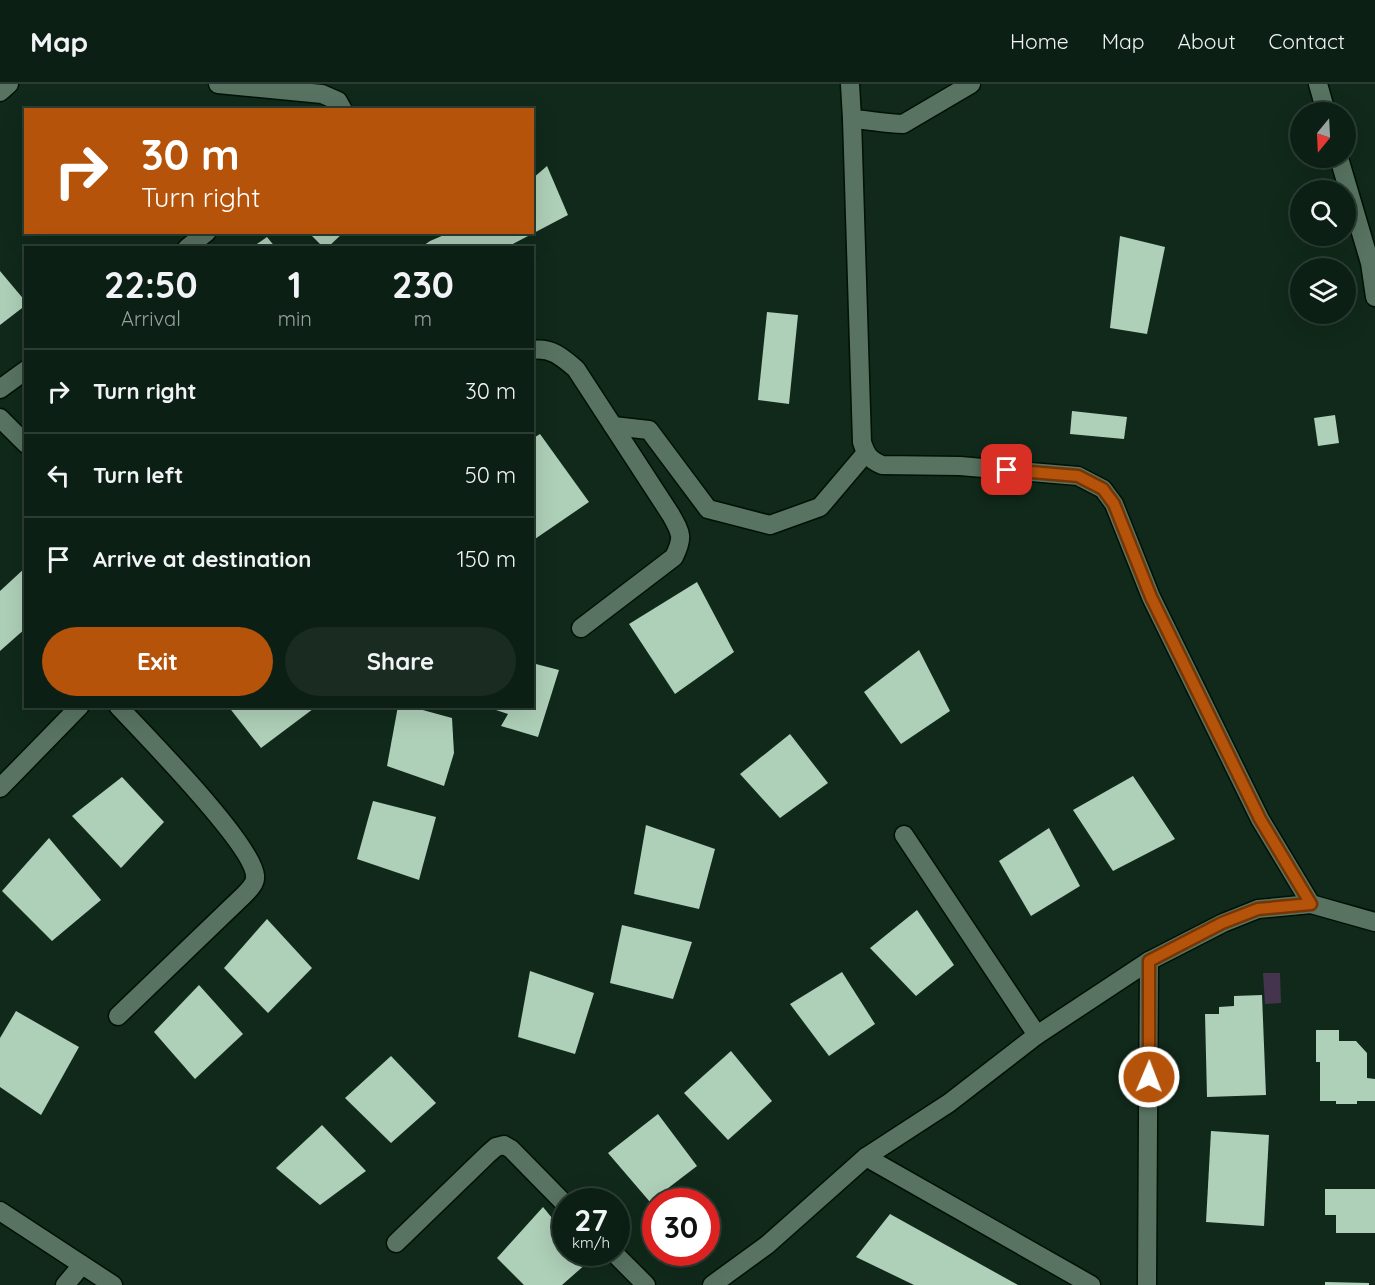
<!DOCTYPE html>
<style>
:root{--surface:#0c1f14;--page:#1a2c22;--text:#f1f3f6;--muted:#9aa2a0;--line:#2c3d34;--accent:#b45309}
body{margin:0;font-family:Quicksand,sans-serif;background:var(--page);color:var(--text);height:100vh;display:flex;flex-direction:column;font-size:22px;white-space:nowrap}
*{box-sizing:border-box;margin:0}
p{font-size:20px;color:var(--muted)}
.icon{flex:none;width:33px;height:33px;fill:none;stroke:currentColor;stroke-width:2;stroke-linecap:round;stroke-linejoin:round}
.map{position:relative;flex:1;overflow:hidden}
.sheet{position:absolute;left:24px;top:162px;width:510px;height:462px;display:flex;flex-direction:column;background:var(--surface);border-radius:0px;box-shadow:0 6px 24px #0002,0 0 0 2px var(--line)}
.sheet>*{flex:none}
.banner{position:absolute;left:24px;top:24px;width:510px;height:126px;border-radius:0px;box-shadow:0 6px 24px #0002,0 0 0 2px var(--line);background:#b45309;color:#fff;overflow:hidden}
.needle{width:39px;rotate:198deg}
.tools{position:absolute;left:1290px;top:18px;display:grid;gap:12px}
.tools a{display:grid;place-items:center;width:66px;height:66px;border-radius:50%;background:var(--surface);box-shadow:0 6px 24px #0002,0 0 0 2px var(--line);font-size:30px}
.speed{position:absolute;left:552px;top:1104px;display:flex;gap:12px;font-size:30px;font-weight:700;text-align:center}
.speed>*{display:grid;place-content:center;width:78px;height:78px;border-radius:50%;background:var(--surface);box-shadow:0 6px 24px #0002,0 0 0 2px var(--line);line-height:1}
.speed small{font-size:15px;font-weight:400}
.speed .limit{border:9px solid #d22;background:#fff;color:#111}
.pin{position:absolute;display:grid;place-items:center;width:51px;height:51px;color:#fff;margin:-26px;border-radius:12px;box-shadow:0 3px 9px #0006}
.me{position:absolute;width:66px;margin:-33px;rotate:1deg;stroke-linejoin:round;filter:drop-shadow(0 0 4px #0008)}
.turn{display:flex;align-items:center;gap:21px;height:126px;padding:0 18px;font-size:27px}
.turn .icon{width:78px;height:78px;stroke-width:2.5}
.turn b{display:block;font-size:42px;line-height:51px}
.eta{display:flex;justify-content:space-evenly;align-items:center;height:102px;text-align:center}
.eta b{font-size:36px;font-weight:700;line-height:42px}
.action{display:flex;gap:12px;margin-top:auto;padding:12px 18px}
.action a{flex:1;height:69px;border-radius:36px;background:var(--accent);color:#fff;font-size:24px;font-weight:700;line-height:69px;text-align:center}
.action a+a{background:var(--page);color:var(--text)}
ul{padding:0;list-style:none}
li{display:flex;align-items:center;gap:18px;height:84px;padding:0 18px;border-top:2px solid var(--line)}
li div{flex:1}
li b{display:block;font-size:22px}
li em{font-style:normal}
header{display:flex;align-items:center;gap:36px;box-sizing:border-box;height:84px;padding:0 30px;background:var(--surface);border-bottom:2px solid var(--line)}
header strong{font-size:28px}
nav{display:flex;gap:33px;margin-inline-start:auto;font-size:21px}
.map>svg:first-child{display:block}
.water{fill:#45344d}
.building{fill:#aecfb8}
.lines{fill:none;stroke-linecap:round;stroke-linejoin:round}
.minor-casing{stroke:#001105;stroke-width:21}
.minor{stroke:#587361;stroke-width:18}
.route-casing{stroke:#753606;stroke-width:15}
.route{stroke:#b45309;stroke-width:10}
</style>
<header>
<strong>Map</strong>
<nav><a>Home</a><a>Map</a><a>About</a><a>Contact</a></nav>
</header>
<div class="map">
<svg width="1375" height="1201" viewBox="0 0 1375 1201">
<rect width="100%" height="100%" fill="#10291a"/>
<path class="water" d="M1263,889H1280L1281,919L1265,920Z"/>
<g class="building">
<path d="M547,82L568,131L505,164H420L430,157L451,148H532V95Z"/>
<path d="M308,148H344L327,164H324Z"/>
<path d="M1120,152L1165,163L1147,250L1110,244Z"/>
<path d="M267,153L276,164H251Z"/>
<path d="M0,187L26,218V221L0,241Z"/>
<path d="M767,228L798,231L789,320L758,316Z"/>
<path d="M1072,327L1127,333L1124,355L1070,350Z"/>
<path d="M1335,331L1339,359L1318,362L1314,334Z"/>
<path d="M540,350L589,418L532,457V355Z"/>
<path d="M26,483V544L0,567V507Z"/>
<path d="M697,498L734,568L675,610L629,540Z"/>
<path d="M919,566L950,627L901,660L864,608Z"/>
<path d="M532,579L559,586L538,653L501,642L508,630L487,623L532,622Z"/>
<path d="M228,622H310L313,625L261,664Z"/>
<path d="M398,622H408L452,634L454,669L444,702L387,682Z"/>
<path d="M790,650L828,699L780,734L740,690Z"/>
<path d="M1133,692L1175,755L1113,787L1073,726Z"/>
<path d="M122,693L164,738L121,784L72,732Z"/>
<path d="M373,717L436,733L419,796L357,775Z"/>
<path d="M646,741L715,765L699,825L634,810Z"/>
<path d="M1049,744L1080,802L1031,832L999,777Z"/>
<path d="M49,754L101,816L52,857L2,807Z"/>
<path d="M917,826L954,881L916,912L870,864Z"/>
<path d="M267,835L312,884L268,929L224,884Z"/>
<path d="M622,841L692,858L673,915L610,899Z"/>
<path d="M530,887L594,909L575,970L518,953Z"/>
<path d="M842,888L875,940L829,972L790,920Z"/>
<path d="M199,901L243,950L195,995L154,948Z"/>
<path d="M1262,911L1266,1011L1207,1013L1205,930H1219V923L1234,922V912Z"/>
<path d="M16,927L79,963L41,1031L0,1003V954Z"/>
<path d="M1316,946H1339V957H1356L1367,969V994L1375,995V1017H1357V1020H1336V1017H1320V978H1316Z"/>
<path d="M731,967L772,1017L728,1056L684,1009Z"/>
<path d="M391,972L436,1019L391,1059L345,1014Z"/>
<path d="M658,1030L697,1082L650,1118L608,1069Z"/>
<path d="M322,1041L366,1087L320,1121L276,1084Z"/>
<path d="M1211,1047L1269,1051L1264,1142L1206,1138Z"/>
<path d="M1325,1105H1375V1149H1336V1131H1325Z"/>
<path d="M543,1123L566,1151V1168H579L587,1179L562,1201H524L497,1174Z"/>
<path d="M890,1130L1018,1201H914L856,1173Z"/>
<path d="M1325,1198L1369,1199V1201H1325Z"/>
</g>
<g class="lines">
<g class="minor-casing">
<g id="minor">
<path d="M218,0L322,10L338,17L343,26"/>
<path d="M850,0L852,35C869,36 887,40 903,40L971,0"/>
<path d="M1318,0L1326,28"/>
<path d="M0,8L9,0"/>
<path d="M852,35L862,358C866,371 870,376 882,381L960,382L1078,392L1103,405L1114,420L1151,513L1260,735L1311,820"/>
<path d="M1339,74L1370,179L1375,213"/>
<path d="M187,164L207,148"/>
<path d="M532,266C551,263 562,273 576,285L671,431C681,449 684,453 674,473L581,544"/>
<path d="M0,305L26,286"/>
<path d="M0,334L26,360"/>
<path d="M613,342L649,346L708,425L770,441L820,423L865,370"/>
<path d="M118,622C143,649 254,761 255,792C256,799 249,806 244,811L118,932"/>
<path d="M0,704L80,622"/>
<path d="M904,751L1037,951"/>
<path d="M866,1073L1091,1201"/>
<path d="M0,1127L113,1201"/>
<path d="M396,1159L488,1070L496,1063L504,1061L511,1065L566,1121"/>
<path d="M613,1168L646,1201"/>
<path d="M65,1201L82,1181"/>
<path d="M712,1201L767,1161L866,1073L949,1019L1037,951L1149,877L1223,839L1258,825L1311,820L1375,838"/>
<path d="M1147,1201L1149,877"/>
</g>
</g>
<use href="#minor" class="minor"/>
</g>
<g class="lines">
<g class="route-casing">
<path id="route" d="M1007,386L1078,392L1103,405L1114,420L1151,513L1260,735L1311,820L1258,825L1222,839L1149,877V993"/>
</g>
<use href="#route" class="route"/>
</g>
</svg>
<div class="tools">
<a><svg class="needle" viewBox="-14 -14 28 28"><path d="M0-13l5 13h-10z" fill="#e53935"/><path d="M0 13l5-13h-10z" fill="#9aa2a0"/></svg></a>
<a><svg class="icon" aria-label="search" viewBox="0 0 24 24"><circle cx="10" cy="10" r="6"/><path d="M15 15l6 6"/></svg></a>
<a><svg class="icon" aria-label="layers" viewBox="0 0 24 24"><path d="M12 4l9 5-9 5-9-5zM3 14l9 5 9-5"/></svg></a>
</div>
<div class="speed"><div>27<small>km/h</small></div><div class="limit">30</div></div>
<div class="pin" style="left:1007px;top:386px;background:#d93025"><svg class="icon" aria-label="arrive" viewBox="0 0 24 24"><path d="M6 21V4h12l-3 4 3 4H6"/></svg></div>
<svg class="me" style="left:1149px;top:993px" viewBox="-20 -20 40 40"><circle r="17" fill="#b45309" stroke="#fff" stroke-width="3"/><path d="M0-11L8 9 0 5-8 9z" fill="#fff"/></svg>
<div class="banner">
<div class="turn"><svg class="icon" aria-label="right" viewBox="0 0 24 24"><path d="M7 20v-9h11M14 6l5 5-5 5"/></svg><div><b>30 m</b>Turn right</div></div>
</div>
<section class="sheet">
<div class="eta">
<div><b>22:50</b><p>Arrival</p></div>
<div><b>1</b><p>min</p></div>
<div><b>230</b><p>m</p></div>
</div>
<ul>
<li><svg class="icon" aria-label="right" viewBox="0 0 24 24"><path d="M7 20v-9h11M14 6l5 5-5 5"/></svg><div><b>Turn right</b></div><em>30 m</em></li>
<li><svg class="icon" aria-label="left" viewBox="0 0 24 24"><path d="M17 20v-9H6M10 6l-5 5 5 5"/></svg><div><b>Turn left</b></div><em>50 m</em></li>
<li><svg class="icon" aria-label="arrive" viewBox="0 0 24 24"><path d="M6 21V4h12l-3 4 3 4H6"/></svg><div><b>Arrive at destination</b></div><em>150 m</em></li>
</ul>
<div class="action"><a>Exit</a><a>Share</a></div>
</section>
</div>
